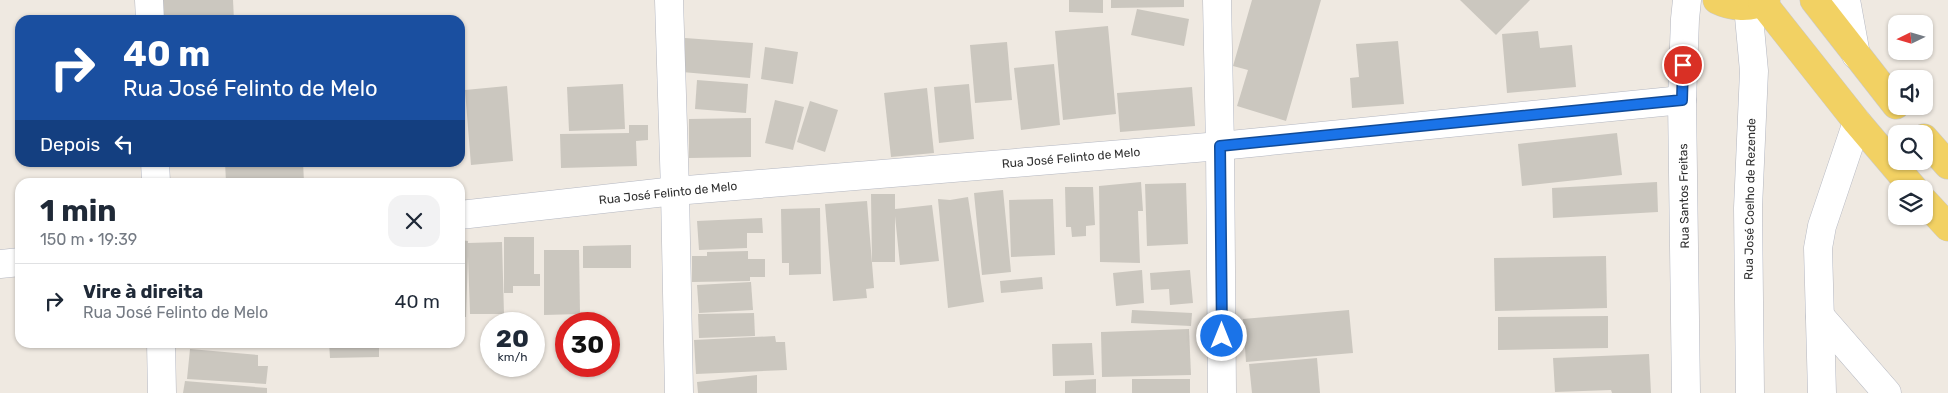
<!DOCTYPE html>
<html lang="pt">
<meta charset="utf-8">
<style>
:root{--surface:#fff;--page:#f2f2f3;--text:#1f2937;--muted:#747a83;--line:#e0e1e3}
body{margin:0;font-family:Rubik,sans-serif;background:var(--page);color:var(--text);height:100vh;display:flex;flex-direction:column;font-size:19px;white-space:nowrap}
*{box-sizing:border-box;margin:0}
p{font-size:16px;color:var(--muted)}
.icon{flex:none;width:28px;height:28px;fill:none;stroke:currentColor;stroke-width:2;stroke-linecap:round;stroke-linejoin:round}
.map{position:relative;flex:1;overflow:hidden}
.side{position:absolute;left:15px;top:178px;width:450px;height:170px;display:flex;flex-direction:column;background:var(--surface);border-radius:15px;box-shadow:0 1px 4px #0004}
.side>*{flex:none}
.guide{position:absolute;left:15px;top:15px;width:450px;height:152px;border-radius:15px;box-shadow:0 1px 4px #0004;background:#1a4fa0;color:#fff;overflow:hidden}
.needle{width:32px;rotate:265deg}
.controls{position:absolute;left:1888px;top:15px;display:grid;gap:10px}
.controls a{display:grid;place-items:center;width:45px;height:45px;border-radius:10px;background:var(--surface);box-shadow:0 1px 4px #0004;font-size:25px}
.speed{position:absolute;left:480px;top:312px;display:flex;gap:10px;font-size:25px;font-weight:700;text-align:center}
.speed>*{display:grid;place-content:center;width:65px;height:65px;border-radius:50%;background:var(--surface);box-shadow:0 1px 4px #0004;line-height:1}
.speed small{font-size:12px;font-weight:400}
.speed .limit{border:8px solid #d22;background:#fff;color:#111}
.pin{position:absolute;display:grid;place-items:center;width:42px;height:42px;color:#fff;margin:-21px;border:2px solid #fff;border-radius:50%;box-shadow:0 1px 5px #0007}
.me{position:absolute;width:55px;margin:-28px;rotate:0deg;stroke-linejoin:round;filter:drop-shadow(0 0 4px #0008)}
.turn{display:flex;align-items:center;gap:18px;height:105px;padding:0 25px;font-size:22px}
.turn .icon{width:65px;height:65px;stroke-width:2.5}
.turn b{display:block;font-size:35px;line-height:42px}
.then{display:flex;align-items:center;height:48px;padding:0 25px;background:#0003;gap:10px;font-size:19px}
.round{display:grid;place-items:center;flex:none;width:52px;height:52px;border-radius:15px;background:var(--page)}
.overview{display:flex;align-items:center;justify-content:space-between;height:85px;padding:0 25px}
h1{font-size:30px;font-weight:700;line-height:38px}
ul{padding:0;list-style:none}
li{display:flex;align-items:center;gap:15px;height:75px;padding:0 25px;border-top:1px solid var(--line)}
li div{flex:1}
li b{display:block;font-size:19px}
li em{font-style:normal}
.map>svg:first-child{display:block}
.building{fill:#cbc7bf}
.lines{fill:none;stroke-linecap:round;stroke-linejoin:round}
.street-casing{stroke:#b4b7c1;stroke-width:29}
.primary-casing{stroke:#c9c9c9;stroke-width:29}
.street{stroke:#fff;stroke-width:28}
.primary{stroke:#f2d163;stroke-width:28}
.route-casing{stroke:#114b97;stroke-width:12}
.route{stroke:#1a73e8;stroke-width:9}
.labels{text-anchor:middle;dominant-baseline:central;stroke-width:5;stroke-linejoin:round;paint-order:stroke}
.street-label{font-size:12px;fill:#2e2e2e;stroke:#fff}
</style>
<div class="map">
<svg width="1948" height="393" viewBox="0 0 1948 393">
<rect width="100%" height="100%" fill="#efe9e1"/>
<g class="building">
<path d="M160,0H233L234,20H161Z"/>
<path d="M1069,0H1103V13L1069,12Z"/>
<path d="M1111,0H1184V7L1111,8Z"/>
<path d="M1252,0H1321L1286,121L1237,106L1248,70L1233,66Z"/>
<path d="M1460,0H1530L1496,35Z"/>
<path d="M1137,9L1189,19L1184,46L1131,35Z"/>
<path d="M1108,26L1116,114L1063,120L1055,31Z"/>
<path d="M1538,31L1540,48L1572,45L1576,87L1507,93L1502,34Z"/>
<path d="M685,38L753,43L750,78L682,72Z"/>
<path d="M1398,41L1404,104L1352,108L1350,78L1359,77L1356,44Z"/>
<path d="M1007,42L1012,100L975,103L970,45Z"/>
<path d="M765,47L798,52L793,84L761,79Z"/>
<path d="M462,64L465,154L460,155V65Z"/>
<path d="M1054,64L1060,125L1021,130L1014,68Z"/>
<path d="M697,80L748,84L746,113L695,109Z"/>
<path d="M623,84L625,129L569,131L567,87Z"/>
<path d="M969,84L974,139L939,143L934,87Z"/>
<path d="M507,86L513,161L471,165L465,90Z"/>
<path d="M1192,87L1195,126L1120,132L1117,93Z"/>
<path d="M927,88L934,153L891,157L884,93Z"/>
<path d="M775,100L804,107L793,150L765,143Z"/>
<path d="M810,101L838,110L825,152L797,142Z"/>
<path d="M751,118V157L689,158V119Z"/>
<path d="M629,125H648V140L636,141L637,166L561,168L560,134L629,133Z"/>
<path d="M1617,133L1622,175L1522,186L1518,144Z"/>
<path d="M225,162H303L304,182H226Z"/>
<path d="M1141,182L1143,211H1138L1140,263L1100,262L1099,186Z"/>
<path d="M1657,182L1658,212L1553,218L1552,188Z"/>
<path d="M1186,183L1188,244L1147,246L1145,184Z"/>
<path d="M1065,187H1093L1095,225L1086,226V236L1072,237L1071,227H1066Z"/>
<path d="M1003,190L1011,272L982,275L974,193Z"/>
<path d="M871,194H895V209L932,205L939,261L900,265L895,216V262H872Z"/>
<path d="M968,197L984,302L948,308L938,199L950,200Z"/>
<path d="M1053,199L1055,255L1011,257L1009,200Z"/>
<path d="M867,201L874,288L866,289L867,298L833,301L825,204Z"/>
<path d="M820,208L821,274L789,275V263H782L781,209Z"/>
<path d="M762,218L763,233H747V248L699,250L697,221Z"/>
<path d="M504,237H534V274H540V286H513V293H504Z"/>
<path d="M460,240L468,241V243L502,242L504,314H470L468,256L466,317H460Z"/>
<path d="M631,245V268H583V246Z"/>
<path d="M544,250H579L580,314L544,315Z"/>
<path d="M748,251V259H765V277H750V281L692,282V256H707V252Z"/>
<path d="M1606,256L1607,308L1495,311L1494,258Z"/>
<path d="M1142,270L1144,303L1116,306L1113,273Z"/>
<path d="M1190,270L1193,303L1170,305L1169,289L1151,290L1150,273Z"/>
<path d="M1042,277L1043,289L1001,293L1000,281Z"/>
<path d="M751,282L753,310L699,313L697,285Z"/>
<path d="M1132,310L1192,313L1191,326L1131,323Z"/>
<path d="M1349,310L1353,353L1246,362L1243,319Z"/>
<path d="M754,313L755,336L699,338L698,314Z"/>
<path d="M1608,316V348L1498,350V317Z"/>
<path d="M1189,329L1191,375L1102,377L1101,332Z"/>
<path d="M775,336L776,342H785L787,370L696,374L694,340Z"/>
<path d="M329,342H379V357L330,358Z"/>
<path d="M1092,343L1094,375L1053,376L1052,344Z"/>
<path d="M190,349L258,355V366H268L266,384L187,379Z"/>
<path d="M1649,354L1651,393H1612L1611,390L1555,392L1553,358Z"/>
<path d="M1317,358L1320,393H1252L1249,364Z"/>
<path d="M757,375V393H698L697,382Z"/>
<path d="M1096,379V393H1065V381Z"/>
<rect x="1132" y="379" width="58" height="14"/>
<path d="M185,381L267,388V393H183Z"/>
</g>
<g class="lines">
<g class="street-casing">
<g id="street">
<path d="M149,0L150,20"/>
<path d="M669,0L675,191L679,393"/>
<path d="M1217,0L1220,146L1222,393"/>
<path d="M1846,0L1856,55"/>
<path d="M1748,6L1754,71L1748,208L1750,393"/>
<path d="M155,162L156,182"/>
<path d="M460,215L675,191L1220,146L1682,100"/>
<path d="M0,264L20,262"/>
<path d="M1820,316L1887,393"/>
<path d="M161,342L162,393"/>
<path d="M1686,393L1682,100L1685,19L1687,0"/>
<path d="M1822,393L1818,248L1822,226L1857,122"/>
</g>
</g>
<g class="primary-casing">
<g id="primary">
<path d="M1717,0C1731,7 1751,9 1766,0"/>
<path d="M1814,0L1896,105"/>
<path d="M1762,2L1857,122L1914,189"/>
<path d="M1924,138L1948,165"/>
<path d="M1924,201L1948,227"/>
</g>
</g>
<use href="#street" class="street"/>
<use href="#primary" class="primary"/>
</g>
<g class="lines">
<g class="route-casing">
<path id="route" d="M1222,336L1220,146L1682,100L1683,65"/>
</g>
<use href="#route" class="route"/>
</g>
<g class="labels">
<g class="street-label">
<text transform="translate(1071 158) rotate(-5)">Rua José Felinto de Melo</text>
<text transform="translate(668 193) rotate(-6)">Rua José Felinto de Melo</text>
<text transform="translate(1684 196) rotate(-91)">Rua Santos Freitas</text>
<text transform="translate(1750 199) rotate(-89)">Rua José Coelho de Rezende</text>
</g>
</g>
</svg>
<div class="controls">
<a><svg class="needle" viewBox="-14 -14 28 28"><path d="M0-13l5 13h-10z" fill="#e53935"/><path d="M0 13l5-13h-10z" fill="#747a83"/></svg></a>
<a><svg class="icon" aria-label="sound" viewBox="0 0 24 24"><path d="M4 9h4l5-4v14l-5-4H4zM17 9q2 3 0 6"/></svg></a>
<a><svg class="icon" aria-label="search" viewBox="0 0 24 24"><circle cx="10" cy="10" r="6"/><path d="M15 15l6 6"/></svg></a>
<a><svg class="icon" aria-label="layers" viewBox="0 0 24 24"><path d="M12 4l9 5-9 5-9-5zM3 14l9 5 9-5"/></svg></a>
</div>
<div class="speed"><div>20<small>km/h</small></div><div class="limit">30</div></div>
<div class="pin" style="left:1683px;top:65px;background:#d93025"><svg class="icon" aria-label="arrive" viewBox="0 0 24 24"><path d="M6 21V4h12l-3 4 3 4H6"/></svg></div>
<svg class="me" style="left:1222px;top:336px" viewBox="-20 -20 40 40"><circle r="17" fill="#1a73e8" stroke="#fff" stroke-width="3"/><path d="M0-11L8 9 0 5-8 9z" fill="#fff"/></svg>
<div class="guide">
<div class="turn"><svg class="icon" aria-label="right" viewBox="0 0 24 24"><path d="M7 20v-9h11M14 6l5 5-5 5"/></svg><div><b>40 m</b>Rua José Felinto de Melo</div></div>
<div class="then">Depois<svg class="icon" aria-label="left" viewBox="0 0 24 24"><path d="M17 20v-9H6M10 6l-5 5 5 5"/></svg></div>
</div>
<section class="side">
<div class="overview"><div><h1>1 min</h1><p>150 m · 19:39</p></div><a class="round"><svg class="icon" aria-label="close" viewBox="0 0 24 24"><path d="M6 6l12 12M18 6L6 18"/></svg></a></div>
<ul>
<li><svg class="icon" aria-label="right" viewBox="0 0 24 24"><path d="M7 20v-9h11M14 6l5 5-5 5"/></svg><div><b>Vire à direita</b><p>Rua José Felinto de Melo</p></div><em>40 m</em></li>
</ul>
</section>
</div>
